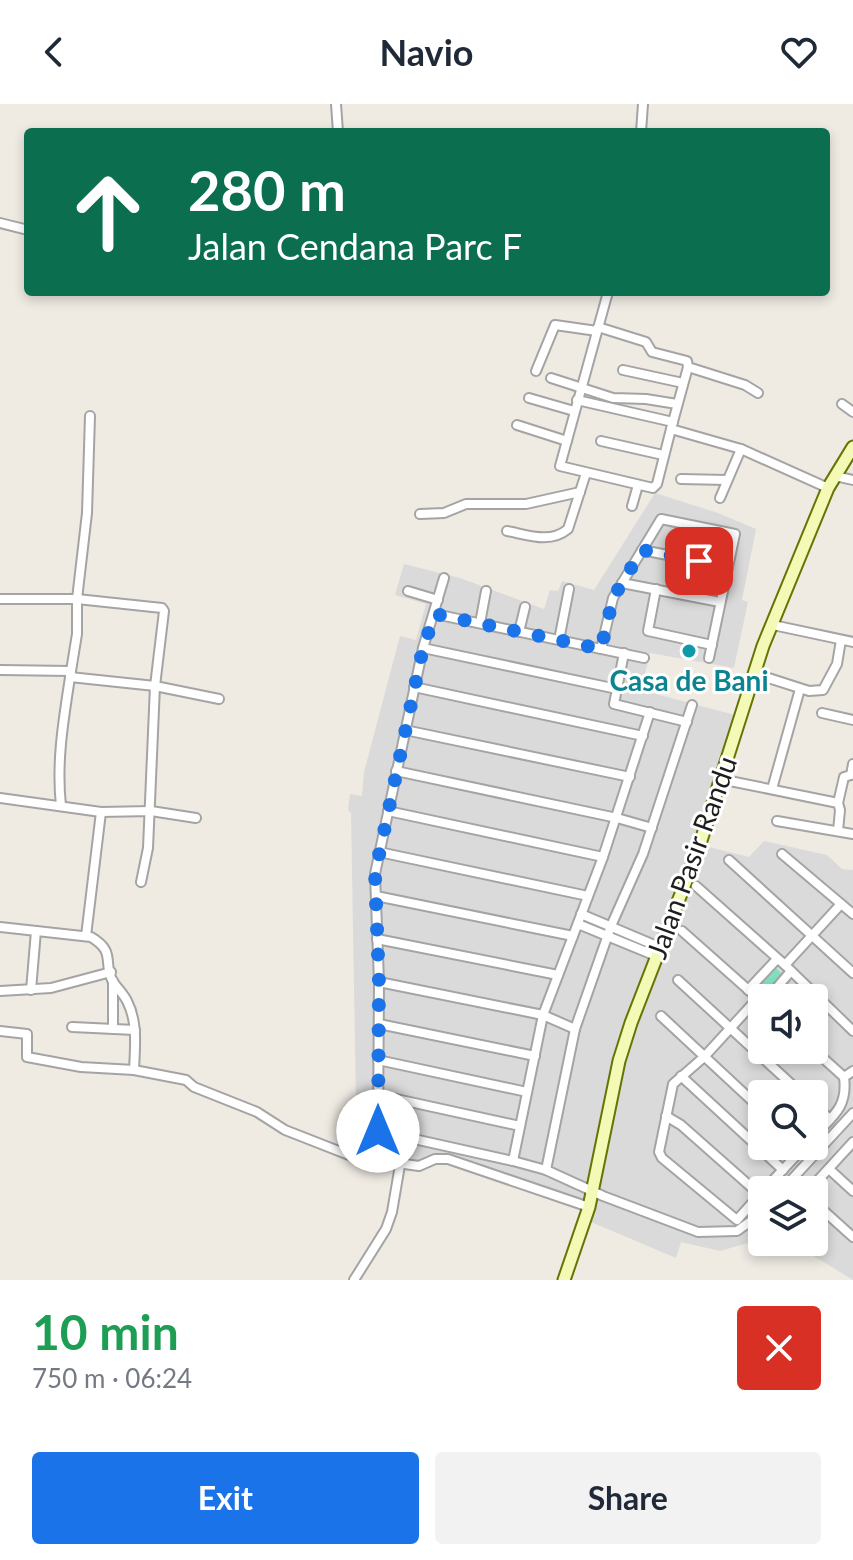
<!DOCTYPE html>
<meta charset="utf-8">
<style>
:root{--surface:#fff;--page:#f2f2f3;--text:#1f2937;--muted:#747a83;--accent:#1a73e8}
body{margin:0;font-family:Lato,sans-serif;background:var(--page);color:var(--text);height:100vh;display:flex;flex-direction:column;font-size:30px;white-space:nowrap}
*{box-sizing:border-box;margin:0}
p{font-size:26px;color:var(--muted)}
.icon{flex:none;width:44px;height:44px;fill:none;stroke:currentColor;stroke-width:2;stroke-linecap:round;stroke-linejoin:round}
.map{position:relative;height:1176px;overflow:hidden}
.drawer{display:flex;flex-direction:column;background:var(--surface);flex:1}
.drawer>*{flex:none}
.banner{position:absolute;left:24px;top:24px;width:806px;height:168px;border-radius:8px;box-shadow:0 4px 12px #0003;background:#0b6e4f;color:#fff;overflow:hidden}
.controls{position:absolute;left:748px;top:880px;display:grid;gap:16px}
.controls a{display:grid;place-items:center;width:80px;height:80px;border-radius:8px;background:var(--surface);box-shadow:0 4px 12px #0003;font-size:40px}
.pin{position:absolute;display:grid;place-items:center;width:68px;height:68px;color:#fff;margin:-34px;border-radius:16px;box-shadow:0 4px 12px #0006}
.me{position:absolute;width:88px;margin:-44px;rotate:0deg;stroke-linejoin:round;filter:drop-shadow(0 0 6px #0008)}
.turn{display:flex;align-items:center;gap:28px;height:168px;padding:0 32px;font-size:36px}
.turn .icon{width:104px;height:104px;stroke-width:2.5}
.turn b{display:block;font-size:56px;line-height:68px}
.round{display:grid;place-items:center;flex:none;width:84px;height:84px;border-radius:8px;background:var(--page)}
.head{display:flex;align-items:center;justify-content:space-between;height:136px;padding:0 32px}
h1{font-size:48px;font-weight:700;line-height:60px;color:#1e9e55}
.cta{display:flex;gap:16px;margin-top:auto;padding:16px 32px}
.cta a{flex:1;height:92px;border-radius:8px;background:var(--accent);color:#fff;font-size:32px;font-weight:700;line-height:92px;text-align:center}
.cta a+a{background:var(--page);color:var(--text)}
header{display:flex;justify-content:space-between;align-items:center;height:104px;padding:0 32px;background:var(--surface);font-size:36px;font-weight:700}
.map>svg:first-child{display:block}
.residential{fill:#dbdada;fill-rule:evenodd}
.pitch{fill:#7fe0be}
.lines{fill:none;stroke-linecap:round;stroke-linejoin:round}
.street-casing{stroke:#a4a4a4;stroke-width:12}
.secondary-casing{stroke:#657503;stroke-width:15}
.street{stroke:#fff;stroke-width:8}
.secondary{stroke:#f4fab5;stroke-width:11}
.route{stroke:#1a73e8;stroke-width:14;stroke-dasharray:0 25.2}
.culture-dot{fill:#0f9aa8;stroke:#fff;stroke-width:3}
.labels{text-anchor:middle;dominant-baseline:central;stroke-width:6;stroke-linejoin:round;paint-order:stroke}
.culture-label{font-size:28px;font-weight:bold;fill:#0d838f;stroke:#fff}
.street-label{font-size:28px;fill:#1d1d1d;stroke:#fff}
</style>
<header><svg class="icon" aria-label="back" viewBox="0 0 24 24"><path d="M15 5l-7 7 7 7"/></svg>Navio<svg class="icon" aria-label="heart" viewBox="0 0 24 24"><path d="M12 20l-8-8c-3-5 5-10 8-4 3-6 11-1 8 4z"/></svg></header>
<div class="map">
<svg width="853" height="1176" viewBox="0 0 853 1176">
<rect width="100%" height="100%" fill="#efebe3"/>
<g class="residential">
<path d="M655,389L718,409L756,425L742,496L748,498L734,564L650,549L641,586L735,611L695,741L624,929L585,1096L449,1052L423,1058L358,1052L354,1048L356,999L351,709L348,706L350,690L362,692L364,668L400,532L416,536L426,500L395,491L404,460L460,474L544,505L550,486L558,487L562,477L594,486Z"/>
<path d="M764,737L827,751L842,765L853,766V1176L799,1143L803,1138H814V1086H762V1135L720,1147L681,1138L676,1154L591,1118L625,954L705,742L749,753ZM762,894H814V946H762ZM762,990H814V1042H762Z"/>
</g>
<path class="pitch" d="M775,863L784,872L764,892L755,884Z"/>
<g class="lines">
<g class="street-casing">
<g id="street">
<path d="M336,0L338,28"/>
<path d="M641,28L643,0"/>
<path d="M0,119L28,126"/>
<path d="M608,188L560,362L653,384L657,380L671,325"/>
<path d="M598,223L646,238L652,248L687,257L688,263L671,325L741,345L828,384"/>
<path d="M688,263L745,281L758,289"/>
<path d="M623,266L683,279"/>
<path d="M536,267L555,221L597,227"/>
<path d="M551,274L613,294L646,295L677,300"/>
<path d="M529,294L574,307"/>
<path d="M577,296L673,318"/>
<path d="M842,300L853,308"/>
<path d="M517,321L567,337"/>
<path d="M601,337L663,351"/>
<path d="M835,372L853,376"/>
<path d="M681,375L727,376"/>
<path d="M720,394L741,345"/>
<path d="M632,402L638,381"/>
<path d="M420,410L444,409L466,400H526L580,388"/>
<path d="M507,427C528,431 550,440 568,425L586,369"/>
<path d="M642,446L728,463"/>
<path d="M444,474L423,544L375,770L379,878L378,1027L513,1057L546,1066L603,1092L698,1128L737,1127L762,1109"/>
<path d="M622,479L720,498"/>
<path d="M656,485L648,527L712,541"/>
<path d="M408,487L438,496"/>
<path d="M0,495H77L162,504L164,507L155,582L148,744L141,778"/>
<path d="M435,510L644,554"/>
<path d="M480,519L486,487"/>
<path d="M773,521L853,538"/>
<path d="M519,528L525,503"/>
<path d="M559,536L569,485"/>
<path d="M423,544L617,585"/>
<path d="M601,545L613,494L661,415L735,430L709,554"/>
<path d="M624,549L614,600L687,618"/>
<path d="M0,566L71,567C64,613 56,656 61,702"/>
<path d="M71,567L77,530V495L87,409L90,312"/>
<path d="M756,570L809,587L823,586L837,560L841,536"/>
<path d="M70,573L155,582L219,595"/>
<path d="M414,583L643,632"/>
<path d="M822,609L853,616"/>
<path d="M405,626L630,673"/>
<path d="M396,667L617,714L652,724"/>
<path d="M720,675L838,699L840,706L838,727"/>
<path d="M772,685L800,585"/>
<path d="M0,694L101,708L151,707L196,714"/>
<path d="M838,699L844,673L851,671L853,660"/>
<path d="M388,707L603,753"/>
<path d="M777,717L853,730"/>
<path d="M379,748L588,792"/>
<path d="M782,750L853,810"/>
<path d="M729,756L853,869"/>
<path d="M696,782L785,861L853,927"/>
<path d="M376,792L573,832"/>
<path d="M581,810L659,843"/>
<path d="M578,820L656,852"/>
<path d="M0,823L91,833C116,848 103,857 112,876C116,883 123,889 127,897C138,918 135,943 134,966L186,976L194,983L257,1008L285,1026L354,1053L419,1062L435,1055H448L589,1103"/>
<path d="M682,827L762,898"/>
<path d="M86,832L101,708"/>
<path d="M377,835L558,871"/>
<path d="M785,861L841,800"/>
<path d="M678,876L802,990"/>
<path d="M113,877V925"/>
<path d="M379,878L543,911L575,925"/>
<path d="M31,886L36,827"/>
<path d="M748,886L777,855"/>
<path d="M0,887L51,884L111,868"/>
<path d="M758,894L704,953L673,980L659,1048L662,1054L737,1116L762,1088"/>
<path d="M768,894L791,867"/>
<path d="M661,912L762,1006"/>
<path d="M379,920L535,952"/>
<path d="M72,923L135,926"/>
<path d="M0,927L27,930V953L81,963L134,966"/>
<path d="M814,946L844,973"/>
<path d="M378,956L527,988"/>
<path d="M681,972L783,1066"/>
<path d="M378,991L520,1022"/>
<path d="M814,1001L830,1015"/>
<path d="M666,1012L681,1021L759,1090"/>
<path d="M814,1032C833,1012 848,1003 844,973L853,967"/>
<path d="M513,1057L543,911L603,753L650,608"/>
<path d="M829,1065L853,1087"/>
<path d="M546,1066L575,925L611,822L643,750L692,601"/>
<path d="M764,1086L805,1042"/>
<path d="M782,1086L853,1009"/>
<path d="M809,1086L853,1038"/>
<path d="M814,1098L853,1133"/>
<path d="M354,1176L386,1125L392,1108L400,1061"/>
</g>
</g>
<g class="secondary-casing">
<path id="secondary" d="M564,1176L589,1103L619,957L631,919L698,746L763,542L828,384L853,343"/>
</g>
<use href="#street" class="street"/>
<use href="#secondary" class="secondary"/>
</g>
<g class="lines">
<path class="route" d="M378,1027L379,878L375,770L423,544L435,510L601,545L613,494L642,446L699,457"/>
</g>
<circle class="culture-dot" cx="689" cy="547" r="8"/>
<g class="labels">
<g class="culture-label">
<text x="689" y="576">Casa de Bani</text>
</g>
<g class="street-label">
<text transform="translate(691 753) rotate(-70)">Jalan Pasir Randu</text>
</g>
</g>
</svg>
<div class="controls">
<a><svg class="icon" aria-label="sound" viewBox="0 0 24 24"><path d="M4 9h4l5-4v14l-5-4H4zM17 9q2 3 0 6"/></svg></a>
<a><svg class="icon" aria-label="search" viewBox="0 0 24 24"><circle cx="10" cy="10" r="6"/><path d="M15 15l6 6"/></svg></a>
<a><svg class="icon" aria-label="layers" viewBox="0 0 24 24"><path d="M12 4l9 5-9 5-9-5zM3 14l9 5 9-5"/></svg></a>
</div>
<div class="pin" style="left:699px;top:457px;background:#d93025"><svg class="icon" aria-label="arrive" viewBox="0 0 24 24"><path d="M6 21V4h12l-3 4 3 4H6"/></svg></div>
<svg class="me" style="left:378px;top:1027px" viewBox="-20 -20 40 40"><circle r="19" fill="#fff"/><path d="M0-13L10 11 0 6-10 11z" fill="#1a73e8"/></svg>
<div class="banner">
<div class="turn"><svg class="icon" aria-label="ahead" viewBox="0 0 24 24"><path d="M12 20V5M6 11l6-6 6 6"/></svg><div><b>280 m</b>Jalan Cendana Parc F</div></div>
</div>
</div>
<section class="drawer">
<div class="head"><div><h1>10 min</h1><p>750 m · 06:24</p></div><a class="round" style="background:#d93025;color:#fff"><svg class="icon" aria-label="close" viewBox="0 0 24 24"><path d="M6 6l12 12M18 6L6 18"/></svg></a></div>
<div class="cta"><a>Exit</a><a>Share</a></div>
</section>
